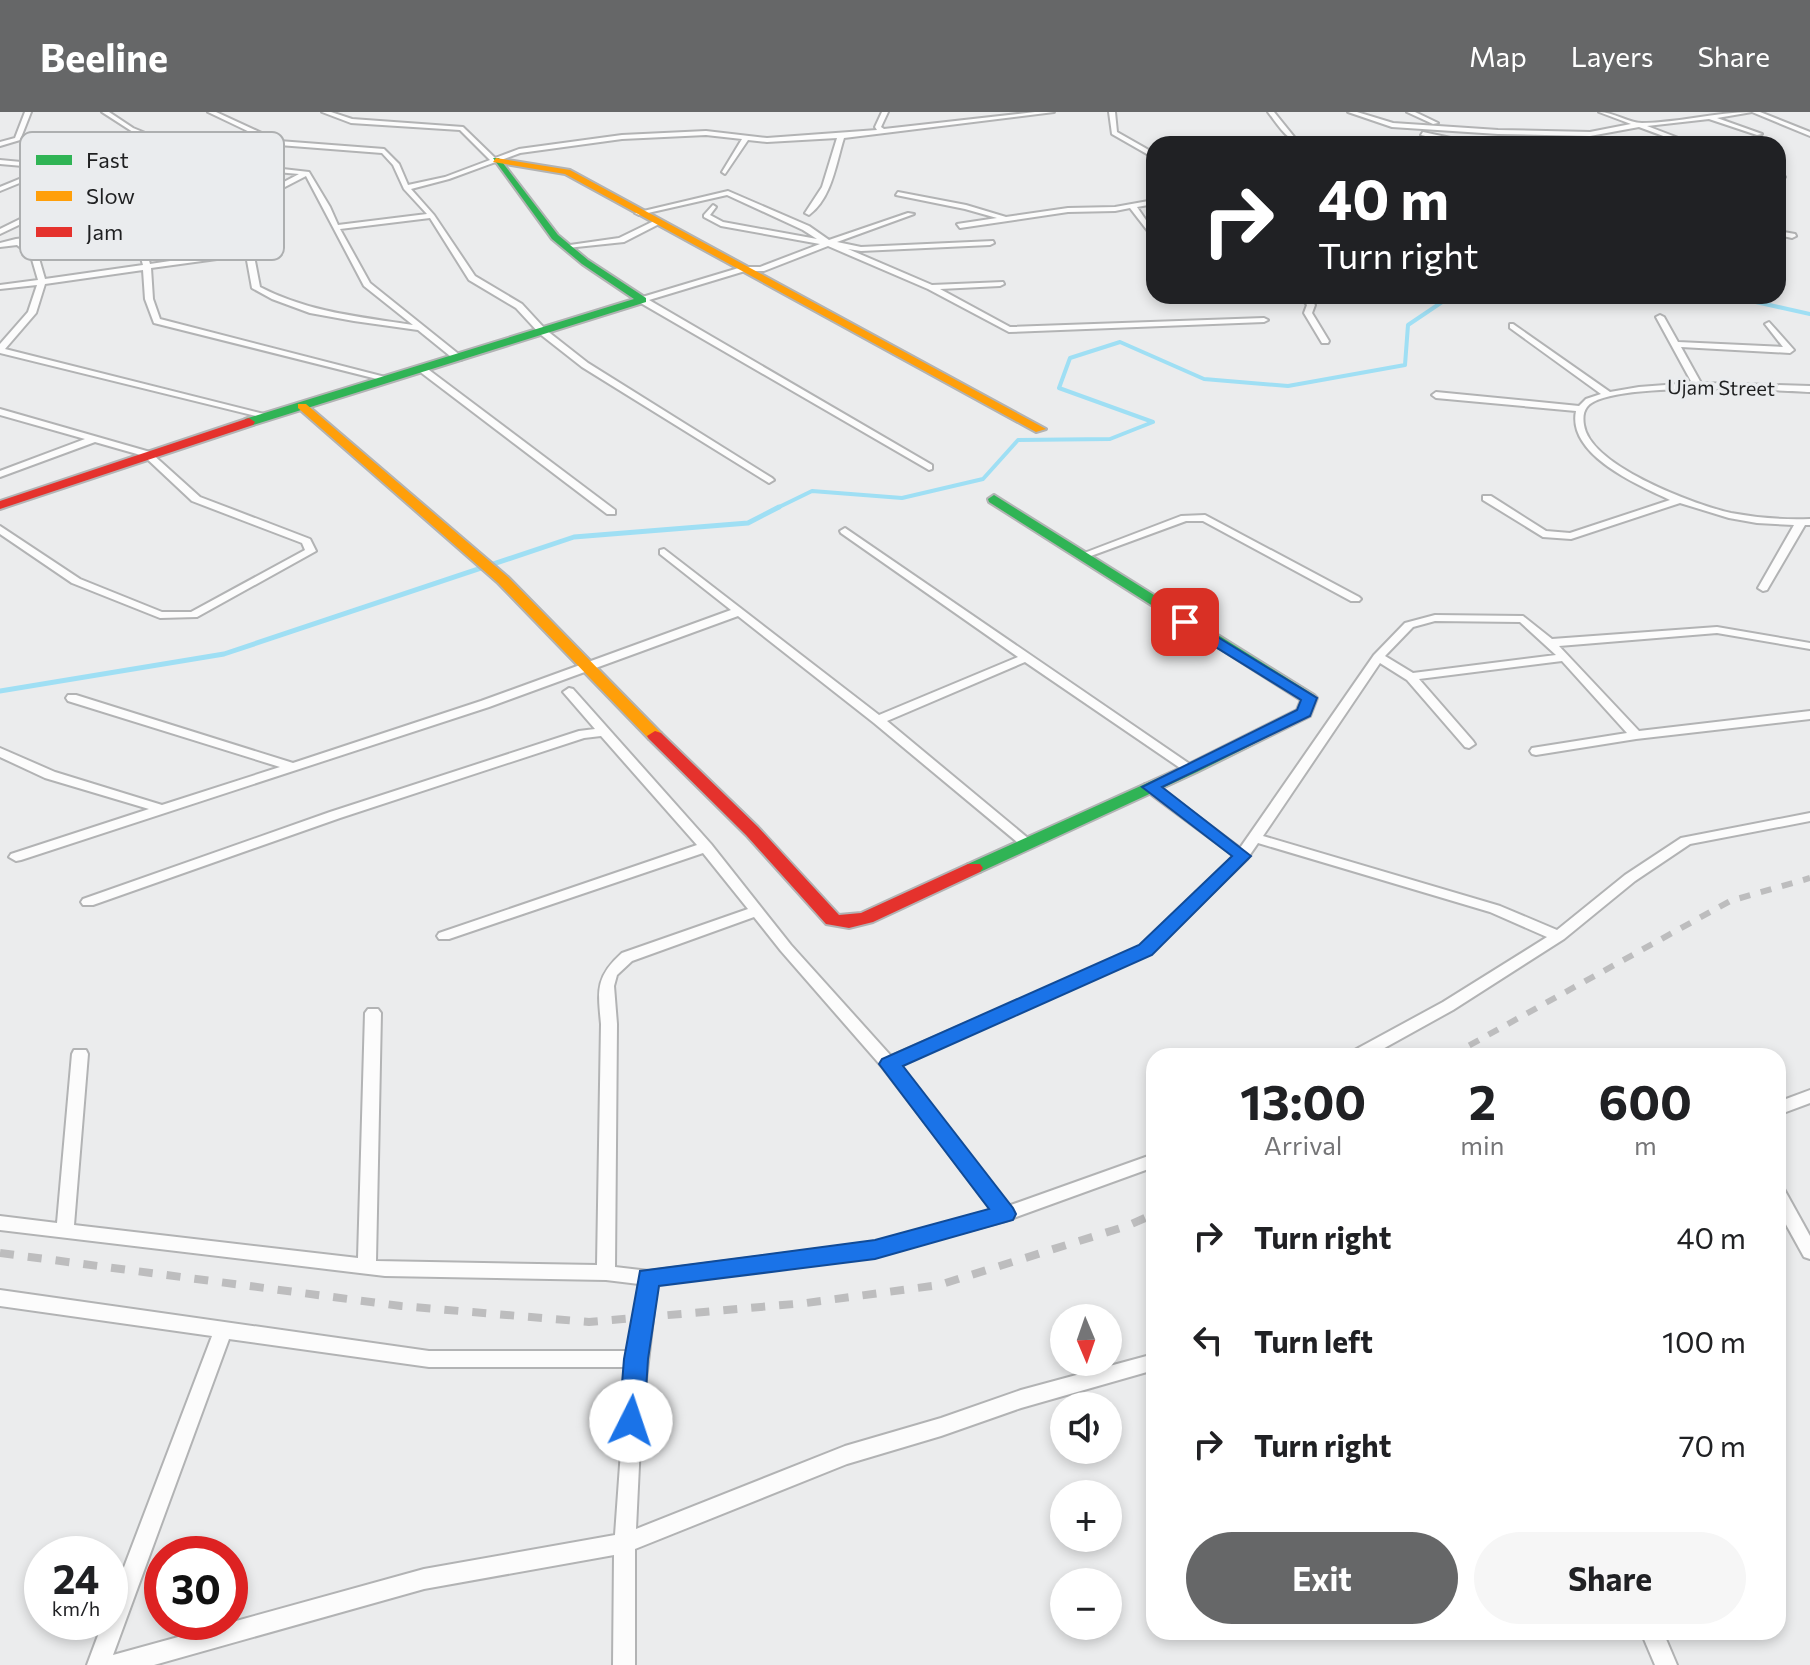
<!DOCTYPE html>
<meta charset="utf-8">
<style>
:root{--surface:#fff;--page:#f6f6f6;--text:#202124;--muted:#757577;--accent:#666768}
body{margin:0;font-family:Commissioner,sans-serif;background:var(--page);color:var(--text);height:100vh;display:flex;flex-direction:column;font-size:30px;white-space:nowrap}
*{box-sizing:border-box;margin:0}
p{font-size:26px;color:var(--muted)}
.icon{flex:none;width:44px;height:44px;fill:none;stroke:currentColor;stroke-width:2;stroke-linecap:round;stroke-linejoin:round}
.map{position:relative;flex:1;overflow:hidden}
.side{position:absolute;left:1146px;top:936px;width:640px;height:592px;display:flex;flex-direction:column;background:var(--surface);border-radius:24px;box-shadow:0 4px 12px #0003}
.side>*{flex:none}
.hud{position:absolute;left:1146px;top:24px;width:640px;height:168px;border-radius:24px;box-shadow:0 4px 12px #0003;background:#202124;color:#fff;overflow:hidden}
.needle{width:52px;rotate:178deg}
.fabs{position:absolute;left:1050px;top:1192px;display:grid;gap:16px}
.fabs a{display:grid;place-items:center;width:72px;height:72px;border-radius:50%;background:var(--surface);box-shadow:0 4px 12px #0003;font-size:40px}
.speed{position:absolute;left:24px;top:1424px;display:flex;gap:16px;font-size:40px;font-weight:700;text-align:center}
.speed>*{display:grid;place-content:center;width:104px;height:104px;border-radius:50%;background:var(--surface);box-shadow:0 4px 12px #0003;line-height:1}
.speed small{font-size:20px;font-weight:400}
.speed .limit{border:12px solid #d22;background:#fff;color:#111}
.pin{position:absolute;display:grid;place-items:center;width:68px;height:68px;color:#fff;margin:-34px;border-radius:16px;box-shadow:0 4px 12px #0006}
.me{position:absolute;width:88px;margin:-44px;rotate:4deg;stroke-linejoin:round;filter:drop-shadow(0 0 6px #0008)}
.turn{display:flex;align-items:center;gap:28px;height:168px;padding:0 40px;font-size:36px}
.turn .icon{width:104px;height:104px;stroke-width:2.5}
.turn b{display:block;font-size:56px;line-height:68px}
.eta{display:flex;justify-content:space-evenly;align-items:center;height:136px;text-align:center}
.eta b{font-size:48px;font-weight:700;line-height:56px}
.cta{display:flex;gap:16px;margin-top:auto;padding:16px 40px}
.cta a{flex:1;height:92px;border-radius:48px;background:var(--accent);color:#fff;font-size:32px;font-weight:700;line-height:92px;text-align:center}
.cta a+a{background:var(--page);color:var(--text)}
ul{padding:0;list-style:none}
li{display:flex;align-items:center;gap:24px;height:104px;padding:0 40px}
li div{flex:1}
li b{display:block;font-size:30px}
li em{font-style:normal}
header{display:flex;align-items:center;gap:48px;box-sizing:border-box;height:112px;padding:0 40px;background:var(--accent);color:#fff}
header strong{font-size:38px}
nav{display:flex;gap:44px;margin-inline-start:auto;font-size:28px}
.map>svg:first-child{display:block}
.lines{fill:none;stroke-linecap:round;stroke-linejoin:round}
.stream-far1{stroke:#9fdff4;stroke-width:4}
.stream{stroke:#9fdff4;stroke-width:5}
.street-casing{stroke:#b2b3b4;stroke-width:4}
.fast-casing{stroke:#b2b3b4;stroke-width:4}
.slow-casing{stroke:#b2b3b4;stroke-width:4}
.jam-casing{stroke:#b2b3b4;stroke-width:4}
.street{fill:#fcfcfc;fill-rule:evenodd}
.fast{fill:#30b455;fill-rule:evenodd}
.slow{fill:#ff9f0a;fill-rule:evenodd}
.jam{fill:#e5322d;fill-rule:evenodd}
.rail-far1{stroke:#bdbdbe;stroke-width:6;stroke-dasharray:11 11;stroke-linecap:butt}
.rail{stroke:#bdbdbe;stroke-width:8;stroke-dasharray:14 14;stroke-linecap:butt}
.route{fill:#1a73e8;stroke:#114b97;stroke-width:2}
.labels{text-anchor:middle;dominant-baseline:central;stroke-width:7;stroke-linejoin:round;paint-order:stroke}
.far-street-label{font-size:20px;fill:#1f2021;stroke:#eaecee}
.key{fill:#eaecee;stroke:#adafb0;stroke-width:2}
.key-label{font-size:22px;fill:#1f2021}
</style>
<header>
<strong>Beeline</strong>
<nav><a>Map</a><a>Layers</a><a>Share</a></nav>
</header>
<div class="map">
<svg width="1810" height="1553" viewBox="0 0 1810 1553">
<rect width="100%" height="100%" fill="#ebeced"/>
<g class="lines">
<g class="stream-far1">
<path d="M1729,184L1810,202"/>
<path d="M775,397L812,379L902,386L983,367L1018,328L1110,327L1153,310L1059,276L1070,246L1120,230L1204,267L1288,274L1405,253L1408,213L1451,184"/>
</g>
<path class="stream" d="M0,579L224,542L574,425L748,411L779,395"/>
<g class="street-casing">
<g id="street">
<path d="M25,0H31L20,28L0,34V30L15,26Z"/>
<path d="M102,0H109L133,16L216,50L230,52L273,31L208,0H216L279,29L384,37L399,52L408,73L445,65L490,48L460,18L351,11L322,0H331L352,7L463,15L495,46L519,37L622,23L706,19L767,26L877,18L875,15L882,0H888L881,15L884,17L1035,0H1054L844,26C836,51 832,86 809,103L805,101L822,75L837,26L767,30L748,28L725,62L722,60L742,27L706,23L622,27L520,41L449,67L411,77L434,103L475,164L522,192L546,218L588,251L772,366L774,368L769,371L582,255L540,222L516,196L469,168L430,106L340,117L370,171L461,244V248H455L418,218L354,209L310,201L272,187L252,176L246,143L151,156L153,187L160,207L389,266V270L154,211L145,187L143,158L45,172L36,201L5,237L268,303V307L0,241V232L28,200L37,173L0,177V173L38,168L31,144L17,133L0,135V131L16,127L85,119L83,103L98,94L137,98L224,55L213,53L183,41L115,67L0,122V117C58,88 116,60 178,39L139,22L0,79V75L46,56L0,52V48L53,53L133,20ZM279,33L382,41L393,53L404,77L427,102L338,113L330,95L309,60L239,52ZM232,56L299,62L229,99L244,138L150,152L137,105L144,98ZM306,64L364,174L413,213C360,205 308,200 260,175L254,144L235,101ZM99,98L132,101L129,104L143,153L45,167L38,143L24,132L92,123L91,104Z"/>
<path d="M1109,0H1115L1117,20L1154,41V46L1112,22Z"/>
<path d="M1268,0H1274L1295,26L1308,32C1288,32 1279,14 1268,0Z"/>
<path d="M1348,0H1357L1393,11L1498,18L1590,20L1631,12L1599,0C1614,0 1628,11 1642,11C1679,11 1715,0 1752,0L1717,6L1762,22L1757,23L1709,7L1647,14L1694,32H1685L1639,15L1590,24L1498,22L1392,15Z"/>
<path d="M1407,0H1415L1438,11L1433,12Z"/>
<path d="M1752,0H1760L1810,20V24Z"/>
<path d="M1423,20L1469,30L1472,32H1460L1421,23Z"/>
<path d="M1778,62L1784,64L1785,65L1778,66Z"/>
<path d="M728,79L809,114L829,128L908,101L914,102L837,130L861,135L993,129L994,131L990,133L861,139L848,137L932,173L1003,170L1004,172L1000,174L940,177L1010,215L1264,206L1268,208L1264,210L1009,220L928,177L828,134L764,159H745L649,188L932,353V357L929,358L639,190V186L742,155H760L820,132L721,114L704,105V103L713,93L716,95L710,103L723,110L817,127L803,118L727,83L639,103L635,101Z"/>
<path d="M898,80L966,93L1006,105L1068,96L1115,95L1154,88V92L1137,95L1154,120V127L1130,96L1115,99L1068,100L960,116L957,112L997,106L965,97L896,83Z"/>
<path d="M654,109L661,111L624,130L567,136L563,134L619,126Z"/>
<path d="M1778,119L1795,122L1796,124L1792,126L1778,123Z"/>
<path d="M1300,184H1308L1315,193L1312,201L1329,229L1328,231H1322L1304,201L1307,193Z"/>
<path d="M1660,203L1664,205L1678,230L1783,235L1765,212L1769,210L1794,238L1790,241L1681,235L1701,271L1810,274V280C1774,278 1607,269 1587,295C1583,300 1583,307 1584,313C1590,354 1695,393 1731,401C1757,406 1783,408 1810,407V413H1805L1767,478L1763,479L1758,476L1794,413L1757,411L1729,406L1680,391L1571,427L1543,425L1483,388V384H1491L1546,419L1570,421L1670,388C1638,373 1567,343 1576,299L1436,286L1432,283L1436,280L1579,294L1586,287L1601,282L1510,216V212H1513L1610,280L1639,275L1692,271L1656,205Z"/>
<path d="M419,255H425L615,398V402H607L419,259Z"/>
<path d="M0,297L150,340L200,385L310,427L316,439L197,505L160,506L72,471L0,422V414L80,467L162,500H191L305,438L302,431L192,389L144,344L95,330L0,365V359L85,327L0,303Z"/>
<path d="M1205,403L1359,485L1361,487L1359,489H1351L1203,409H1186L1088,445H1080L1079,443L1181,404Z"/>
<path d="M845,416L1197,657L1196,660H1186L1025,550L887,609L1035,732L1033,735H1023L874,611L738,504L489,595L21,748L16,749L9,745L11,742L149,697L45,666L0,645V636L55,660L162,693L280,655L68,589L66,586L68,583H76L293,651L481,589L731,498L660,442V438L664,437L879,603L1018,545L841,421L840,419Z"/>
<path d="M1435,503L1523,504L1552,527L1717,515L1810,531V537L1717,521L1559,534L1639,619L1810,599V607L1636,627L1536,643L1532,642L1530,639L1532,636L1627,621L1562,549L1419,567L1473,629L1475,632L1469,636L1465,635L1407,568L1380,551L1263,724L1500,794L1557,818L1625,763L1681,726L1810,701V709L1690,732L1635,769L1564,827L1453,898L1370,944H1349L1351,940L1443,890L1547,825L1490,800L1258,731L1247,747L1151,841L899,954L1008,1094L1154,1042V1055L1005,1109L875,1144L657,1172L641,1311L636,1417L845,1334L941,1306L1021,1278L1154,1242V1258L1021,1296L941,1324L847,1352L635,1437V1553H613L614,1443L424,1477L154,1553H87L103,1510H110V1492L212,1224L0,1194V1178L429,1239H629L639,1172L606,1168L385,1164L0,1118V1104L57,1111L72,942L74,938H86L88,942L74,1113L358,1146L365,901L368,897H378L381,901L376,1149L597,1153L601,912C598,879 595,865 622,841L748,797L703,741L449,827H439L437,824L439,821L697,733L601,624L584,626L340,706L93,793H83L81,790L83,787L330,700L579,619L595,617L563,580L569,576L573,577L711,732L791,833L891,944L1141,835L1234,744L1145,678L1144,675L1145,672H1155L1240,736L1374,543L1405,511ZM1435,509L1520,510L1556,543L1413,561L1385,544L1413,515ZM754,805L781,839L883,956L992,1098L875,1130L649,1159L615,1155L617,912L614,874L617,863L632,849ZM229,1227L429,1255H627L615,1423L424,1457L113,1543Z"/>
<path d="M1810,978V991L1778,1003V990Z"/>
<path d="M1778,1075L1784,1077L1810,1124V1147L1804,1145L1778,1098Z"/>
<path d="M1641,1520H1663L1677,1553H1655Z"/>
</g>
</g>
<g class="fast-casing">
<g id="fast">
<path d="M493,46H499L558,123L588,148L646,186V190L253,313H245V307L634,187L582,152L552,127Z"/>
<path d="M994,383L1314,583L1317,586L1310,604L1197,660L980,760H968L965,756L968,752L1185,654L1297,598L1301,588L989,390L988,387Z"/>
</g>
</g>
<g class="slow-casing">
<g id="slow">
<path d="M496,46L570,58L1046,317L1036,320L565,62L493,50Z"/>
<path d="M298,292H306L508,465L661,621L663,624L661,627H649L498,471L298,296Z"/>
</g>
</g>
<g class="jam-casing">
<g id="jam">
<path d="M249,306L255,310L253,313L0,397V389Z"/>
<path d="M655,619L661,621L758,715L839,803L861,801L968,752H980L983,756L980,760L873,810L849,816L826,812L746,723L649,627L647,624Z"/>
</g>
</g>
<use href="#street" class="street"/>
<use href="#fast" class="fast"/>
<use href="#slow" class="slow"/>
<use href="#jam" class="jam"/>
<path class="rail-far1" d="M1450,944L1730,789L1810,766"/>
<path class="rail" d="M0,1141L401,1194L589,1210L806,1191L939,1173L1127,1114L1154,1102"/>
</g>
<path class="route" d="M1185,505L1317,586L1310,604L1162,675L1251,744L1152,843L903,954L1013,1096L1016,1102L1013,1108L875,1147L659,1174L648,1247L644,1309L640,1317L631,1320L622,1317L619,1309L624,1247L640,1159L875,1128L989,1097L879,952L882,947L1139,833L1232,744L1142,675L1297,598L1301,588L1180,513V506Z"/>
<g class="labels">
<g class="far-street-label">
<text transform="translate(1721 275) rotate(1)">Ujam Street</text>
</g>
</g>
<rect x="20" y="20" width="264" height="128" rx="12" class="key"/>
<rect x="36" y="43" width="36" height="10" fill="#30b455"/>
<rect x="36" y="79" width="36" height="10" fill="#ff9f0a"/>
<rect x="36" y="115" width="36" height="10" fill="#e5322d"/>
<g class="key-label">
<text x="86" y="56">Fast</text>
<text x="86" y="92">Slow</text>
<text x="86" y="128">Jam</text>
</g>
</svg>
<div class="fabs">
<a><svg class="needle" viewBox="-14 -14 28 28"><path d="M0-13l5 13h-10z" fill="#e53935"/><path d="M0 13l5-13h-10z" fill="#757577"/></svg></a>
<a><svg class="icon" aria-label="sound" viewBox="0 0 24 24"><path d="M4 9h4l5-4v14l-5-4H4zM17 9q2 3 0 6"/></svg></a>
<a>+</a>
<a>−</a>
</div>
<div class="speed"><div>24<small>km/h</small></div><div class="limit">30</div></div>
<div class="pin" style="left:1185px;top:510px;background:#d93025"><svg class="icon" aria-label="arrive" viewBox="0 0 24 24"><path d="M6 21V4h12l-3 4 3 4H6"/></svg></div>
<svg class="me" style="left:631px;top:1309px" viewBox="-20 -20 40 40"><circle r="19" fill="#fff"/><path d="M0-13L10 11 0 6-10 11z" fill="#1a73e8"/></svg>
<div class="hud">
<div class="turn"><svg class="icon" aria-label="right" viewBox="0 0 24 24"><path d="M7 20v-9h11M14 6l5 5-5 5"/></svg><div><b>40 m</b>Turn right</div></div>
</div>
<section class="side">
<div class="eta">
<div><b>13:00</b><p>Arrival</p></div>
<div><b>2</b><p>min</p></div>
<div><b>600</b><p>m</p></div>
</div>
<ul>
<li><svg class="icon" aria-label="right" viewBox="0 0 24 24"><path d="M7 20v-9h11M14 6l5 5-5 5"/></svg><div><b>Turn right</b></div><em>40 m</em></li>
<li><svg class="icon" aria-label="left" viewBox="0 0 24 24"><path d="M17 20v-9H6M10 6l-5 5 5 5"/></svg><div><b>Turn left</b></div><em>100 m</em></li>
<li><svg class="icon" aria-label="right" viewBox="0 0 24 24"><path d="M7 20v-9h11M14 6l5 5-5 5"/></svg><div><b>Turn right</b></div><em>70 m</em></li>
</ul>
<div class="cta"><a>Exit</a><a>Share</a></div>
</section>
</div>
